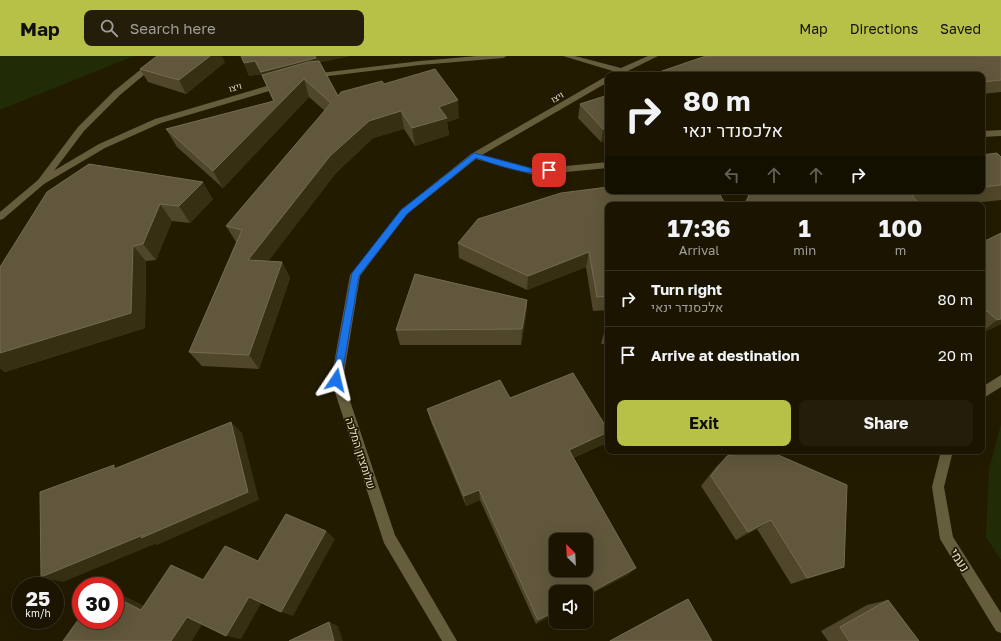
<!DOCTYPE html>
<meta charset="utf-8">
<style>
:root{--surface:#1a1400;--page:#231d0a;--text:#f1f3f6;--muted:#9f9e99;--line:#383322;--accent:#b8c147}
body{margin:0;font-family:"Golos Text",Heebo,sans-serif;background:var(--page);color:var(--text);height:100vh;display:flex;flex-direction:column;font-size:15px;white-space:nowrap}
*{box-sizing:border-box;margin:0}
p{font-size:13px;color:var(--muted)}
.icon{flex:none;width:22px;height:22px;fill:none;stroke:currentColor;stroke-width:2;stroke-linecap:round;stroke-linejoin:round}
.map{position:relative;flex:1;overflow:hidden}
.side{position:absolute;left:605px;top:146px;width:380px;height:252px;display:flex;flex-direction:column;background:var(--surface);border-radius:8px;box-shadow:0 4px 16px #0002,0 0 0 1px var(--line)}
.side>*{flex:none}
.banner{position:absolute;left:605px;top:16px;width:380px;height:122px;border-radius:8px;box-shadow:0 4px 16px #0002,0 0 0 1px var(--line);background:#1a1400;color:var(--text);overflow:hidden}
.needle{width:26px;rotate:336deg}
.controls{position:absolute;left:549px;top:477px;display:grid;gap:8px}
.controls a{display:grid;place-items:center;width:44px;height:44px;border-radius:8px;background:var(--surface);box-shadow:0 4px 16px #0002,0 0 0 1px var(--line);font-size:20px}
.speed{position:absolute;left:12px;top:521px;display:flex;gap:8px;font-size:20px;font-weight:700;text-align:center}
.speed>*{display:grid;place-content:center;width:52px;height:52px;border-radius:50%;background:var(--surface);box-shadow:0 4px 16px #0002,0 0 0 1px var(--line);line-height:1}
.speed small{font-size:10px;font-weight:400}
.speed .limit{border:6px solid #d22;background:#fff;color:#111}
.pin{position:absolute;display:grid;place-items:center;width:34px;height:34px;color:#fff;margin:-17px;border-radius:8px;box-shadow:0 2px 6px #0006}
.me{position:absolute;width:44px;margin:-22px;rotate:10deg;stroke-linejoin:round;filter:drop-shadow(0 0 3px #0008)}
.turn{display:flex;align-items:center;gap:14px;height:84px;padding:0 12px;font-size:18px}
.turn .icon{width:52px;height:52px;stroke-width:2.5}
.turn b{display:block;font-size:28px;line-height:34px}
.lanes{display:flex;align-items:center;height:38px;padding:0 12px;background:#0003;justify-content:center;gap:20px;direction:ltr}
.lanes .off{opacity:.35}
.eta{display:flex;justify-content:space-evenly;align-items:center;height:68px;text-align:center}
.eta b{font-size:24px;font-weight:700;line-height:28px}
.primary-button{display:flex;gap:8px;margin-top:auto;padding:8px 12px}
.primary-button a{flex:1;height:46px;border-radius:8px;background:var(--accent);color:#111;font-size:16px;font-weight:700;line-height:46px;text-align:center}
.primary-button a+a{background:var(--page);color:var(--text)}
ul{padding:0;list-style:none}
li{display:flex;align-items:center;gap:12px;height:56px;padding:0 12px;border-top:1px solid var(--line)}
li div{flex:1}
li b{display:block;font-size:15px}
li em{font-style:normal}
header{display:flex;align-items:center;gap:24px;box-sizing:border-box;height:56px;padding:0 20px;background:var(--accent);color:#111}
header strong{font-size:19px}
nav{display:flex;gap:22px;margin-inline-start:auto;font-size:14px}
.search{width:280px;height:36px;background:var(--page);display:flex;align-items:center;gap:10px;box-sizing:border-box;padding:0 14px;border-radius:8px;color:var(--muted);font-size:15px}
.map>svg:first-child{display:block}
.green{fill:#212b05}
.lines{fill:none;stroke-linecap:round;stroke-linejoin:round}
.service{fill:#665d3d;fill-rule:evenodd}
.minor{fill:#665d3d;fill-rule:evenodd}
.wall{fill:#50472a}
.shaded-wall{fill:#372f12}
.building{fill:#60573c;stroke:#746c52;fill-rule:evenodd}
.route{fill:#1a73e8;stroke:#114b97}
.labels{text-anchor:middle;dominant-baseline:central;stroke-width:3.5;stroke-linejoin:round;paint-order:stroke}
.far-street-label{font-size:9px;fill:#e2ddcc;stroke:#231b00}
.street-label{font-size:11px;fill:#e2ddcc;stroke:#231b00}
.near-street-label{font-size:13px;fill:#e2ddcc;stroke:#231b00}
</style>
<header>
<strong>Map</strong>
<div class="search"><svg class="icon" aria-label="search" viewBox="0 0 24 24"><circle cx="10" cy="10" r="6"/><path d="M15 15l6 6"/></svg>Search here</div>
<nav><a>Map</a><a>Directions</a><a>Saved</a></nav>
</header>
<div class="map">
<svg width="1001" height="585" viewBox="0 0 1001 585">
<rect width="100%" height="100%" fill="#231b00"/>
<g class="green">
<path d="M0,0H134L0,54Z"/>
<path d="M1001,368V504L986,481L989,412Z"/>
</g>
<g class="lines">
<path class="service" d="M150,6H153L157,8L120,39L84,75L44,128H38L37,126L38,124L78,71L114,35Z"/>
<g class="minor">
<path d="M477,0H507L503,2L420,9L312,22L308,20L312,18L420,5Z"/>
<path d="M563,0H575L621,12L648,0H658L620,19H611L616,16Z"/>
<path d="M605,21H608V26L482,99L534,113L608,106V112L534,119L476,103L407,158L360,220L343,324L395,479L457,585H442L384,487L331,324L350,219L401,154L471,98Z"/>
<path d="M277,27H283L284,29L283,31L161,67L105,92L44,128L3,163L0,164V156L38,124L99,88L155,63Z"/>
<path d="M1001,74V80L982,81V75Z"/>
<path d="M1001,319V331L982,343V331Z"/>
<path d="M941,395H953L944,431L953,481L1001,557V577L996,575L940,483L932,431Z"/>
</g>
</g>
<g class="wall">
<path d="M1001,0V36L982,38V19H661L662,15Z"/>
<path d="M225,6L186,38L148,26L140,13Z"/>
<path d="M244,7H320L338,40L384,28L459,62L447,66L449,79L415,90L404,73L373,82L336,117L268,205L282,206L290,222L259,313L202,310L189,296L236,186L226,170L325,55L309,41L223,132L177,91L166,73L273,45L261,18L249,20Z"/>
<path d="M608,39V84L601,86L578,62L580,48Z"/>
<path d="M982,99L1001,101V144L955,149H743L749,138L757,135H982Z"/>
<path d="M89,108L213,143L190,167L172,165L156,204L146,205L145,272L5,316L0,312V211Z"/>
<path d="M608,149V254L593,255L586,211L527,234L459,202L458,187Z"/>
<path d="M982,184L1001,268L982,277Z"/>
<path d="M527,244L526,260L521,289H400L396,274Z"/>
<path d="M608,266V288H601L605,273Z"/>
<path d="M510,342L608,374V378L604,388L573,402L628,519L556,536V557L536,568L480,444L466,450L431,366L427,353Z"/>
<path d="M727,400L844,511L791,528L757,473L736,484L701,430L716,411Z"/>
<path d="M688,543L712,585H609L677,548Z"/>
<path d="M888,544L919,585H828L821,575L867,549Z"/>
</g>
<g class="shaded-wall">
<path d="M210,0H222L225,6L186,38L179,24Z"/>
<path d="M314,0H351L262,19L266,30L261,16Z"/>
<path d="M255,5L261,18L249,20L244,7Z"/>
<path d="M304,23L309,41L223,132L213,115Z"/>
<path d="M458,44L459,62L447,66L449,79L415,90L412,72L439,51Z"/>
<path d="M401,55L404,73L373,82L336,117L257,220L248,204L330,100L369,65Z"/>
<path d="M608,71V84L601,86L603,73Z"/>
<path d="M203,126L213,143L190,167L179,150Z"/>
<path d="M160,148L172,165L156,204L143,188Z"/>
<path d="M133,190L146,205L145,272L5,316L0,312V297Z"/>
<path d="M589,196L586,211L527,234L528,220Z"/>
<path d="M282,206L290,222L259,313L249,299Z"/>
<path d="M527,244L526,260L521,289L522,273Z"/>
<path d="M1001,263V268L982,277V276L997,264Z"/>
<path d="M231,366L242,377L259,444L157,489L155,488L63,526L41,521L143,479Z"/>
<path d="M608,376V378L604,388L565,405L569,394Z"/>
<path d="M479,434L480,444L466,450L464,440Z"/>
<path d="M771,464L757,473L736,484L748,476Z"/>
<path d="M326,475L335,483L293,560L281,556Z"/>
<path d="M171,509L189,516L219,530L203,524Z"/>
<path d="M844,511L826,517L791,528L807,522Z"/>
<path d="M636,512L628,519L586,541V539Z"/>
<path d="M115,537L122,539L161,558L141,554L115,541Z"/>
<path d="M249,541L262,546L241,583L226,580Z"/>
<path d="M556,555V557L536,568L538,564Z"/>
<path d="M187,561L204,565L192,585H171Z"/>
<path d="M329,566L338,570L343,585H334Z"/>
</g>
<g class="building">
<path d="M157,0H210L179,24L140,13Z"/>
<path d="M241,0H315L316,2L261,16L255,5L244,7Z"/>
<path d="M706,0H1001V24L982,26V19H666L662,15Z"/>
<path d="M319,5L338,40L341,36L382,25L384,28L435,13L458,44L439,51L447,62L412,72L401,55L369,65L330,100L248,204L282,206L249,299L189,296L242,174L226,170L331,47L304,23L213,115L166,73L274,45L262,19L308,6Z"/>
<path d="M608,39V71L603,73L580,48Z"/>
<path d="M997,97L1001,101V129L982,131V99Z"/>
<path d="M89,108L203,126L179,150L160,148L143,188L133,190L131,257L0,297V211L47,136Z"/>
<path d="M608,131V135H718L725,148V149H608V240L597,241L589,196L528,220L458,187L478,163L561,137Z"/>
<path d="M757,135H947L912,139L920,149H746L749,138Z"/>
<path d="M1001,177V263L997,264L987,255L982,257V184H987Z"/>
<path d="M415,218L527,244L522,273L396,274Z"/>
<path d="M608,266V273H605Z"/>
<path d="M573,317L608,374V376L569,394L636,512L586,539V536H556V555L538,564L479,434L464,440L427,353L500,324L510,342ZM556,484H586V514H556Z"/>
<path d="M231,366L248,436L141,482L143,479L41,521L40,436L114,409V413Z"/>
<path d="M754,395H769L847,429L844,511L807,522L771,464L748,476L711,420L727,400Z"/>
<path d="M286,458L326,475L281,556L249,541L226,580L187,561L171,585H63L81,560V564H115V541L141,554L171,509L203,524L225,490L258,505Z"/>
<path d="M688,543L712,585H610Z"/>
<path d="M888,544L919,585H849L840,571Z"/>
<path d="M329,566L334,585H289Z"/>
</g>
<path class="route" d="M474,97L534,113L549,112L553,114C541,125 491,107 476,102L407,158L359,220L341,324L340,327L336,329L333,327L332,324L352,217L401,154Z"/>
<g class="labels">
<g class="far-street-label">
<text transform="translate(235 31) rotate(-16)">ויצו</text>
<text transform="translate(557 41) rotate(-30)">ויצו</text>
</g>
<g class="street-label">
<text transform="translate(361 397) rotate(72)">שלומציון המלכה</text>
</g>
<g class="near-street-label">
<text transform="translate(960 504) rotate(58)">נעמי</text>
</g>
</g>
</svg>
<div class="controls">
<a><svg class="needle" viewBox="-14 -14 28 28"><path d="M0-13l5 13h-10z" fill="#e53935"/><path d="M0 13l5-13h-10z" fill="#9f9e99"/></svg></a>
<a><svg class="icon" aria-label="sound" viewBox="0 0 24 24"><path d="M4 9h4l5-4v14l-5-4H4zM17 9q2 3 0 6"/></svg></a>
</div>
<div class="speed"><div>25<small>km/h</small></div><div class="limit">30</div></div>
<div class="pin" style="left:549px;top:114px;background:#d93025"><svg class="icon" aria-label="arrive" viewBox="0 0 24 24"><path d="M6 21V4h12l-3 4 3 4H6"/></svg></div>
<svg class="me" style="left:336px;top:324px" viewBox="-20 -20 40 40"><path d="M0-17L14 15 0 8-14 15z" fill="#1a73e8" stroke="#fff" stroke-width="4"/></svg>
<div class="banner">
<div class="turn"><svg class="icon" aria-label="right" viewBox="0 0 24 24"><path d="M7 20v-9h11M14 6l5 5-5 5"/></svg><div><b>80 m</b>אלכסנדר ינאי</div></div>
<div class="lanes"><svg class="icon off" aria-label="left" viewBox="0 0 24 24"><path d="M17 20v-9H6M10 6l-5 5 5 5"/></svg><svg class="icon off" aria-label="ahead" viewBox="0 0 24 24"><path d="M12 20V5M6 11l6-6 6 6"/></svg><svg class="icon off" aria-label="ahead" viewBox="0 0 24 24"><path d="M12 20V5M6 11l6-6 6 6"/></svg><svg class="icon" aria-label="right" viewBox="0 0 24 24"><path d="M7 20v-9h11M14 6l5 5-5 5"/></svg></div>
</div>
<section class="side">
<div class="eta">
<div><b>17:36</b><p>Arrival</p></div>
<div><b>1</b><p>min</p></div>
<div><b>100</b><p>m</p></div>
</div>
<ul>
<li><svg class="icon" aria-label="right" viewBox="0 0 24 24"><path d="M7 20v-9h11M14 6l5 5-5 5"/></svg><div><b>Turn right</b><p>אלכסנדר ינאי</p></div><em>80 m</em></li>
<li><svg class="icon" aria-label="arrive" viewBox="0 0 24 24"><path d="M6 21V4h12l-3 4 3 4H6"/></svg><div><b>Arrive at destination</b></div><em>20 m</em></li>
</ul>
<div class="primary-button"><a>Exit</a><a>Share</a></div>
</section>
</div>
